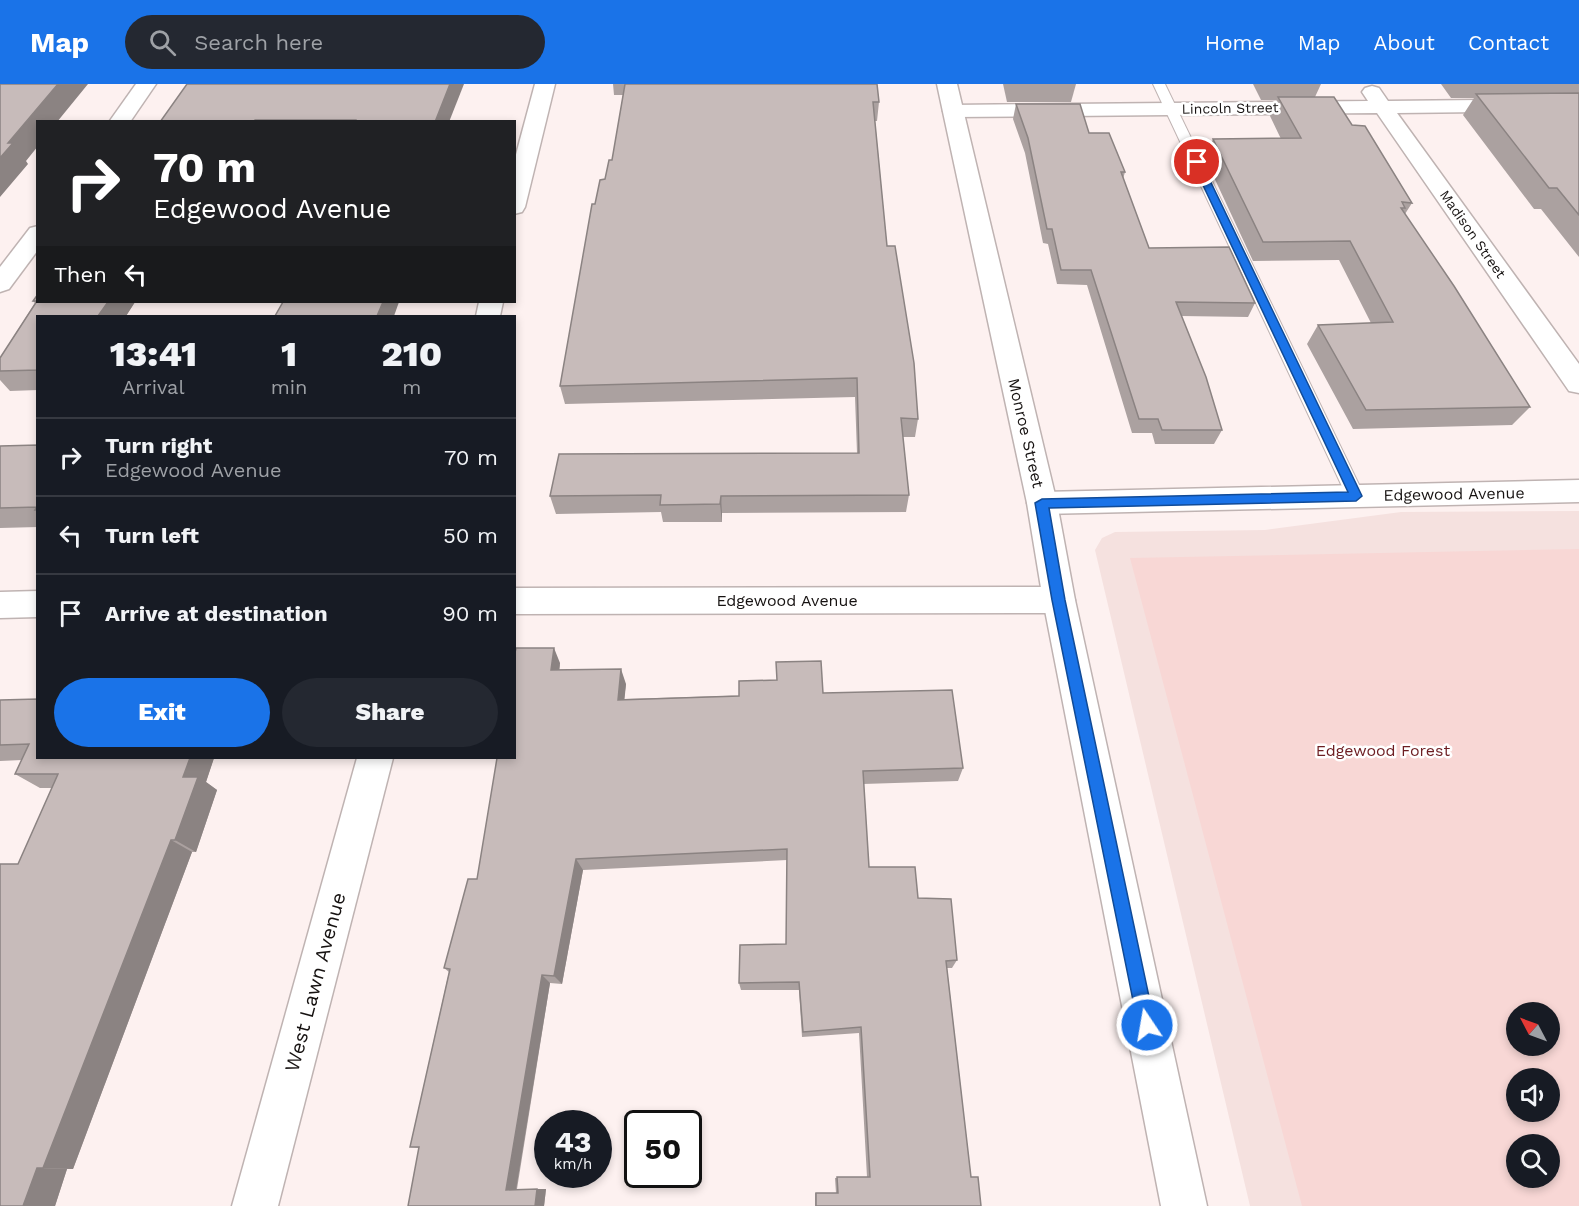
<!DOCTYPE html>
<style>
:root{--surface:#171b24;--page:#242831;--text:#f1f3f6;--muted:#9ea1a6;--line:#363941;--accent:#1a73e8}
body{margin:0;font-family:"Work Sans",sans-serif;background:var(--page);color:var(--text);height:100vh;display:flex;flex-direction:column;font-size:22px;white-space:nowrap}
*{box-sizing:border-box;margin:0}
p{font-size:20px;color:var(--muted)}
.icon{flex:none;width:33px;height:33px;fill:none;stroke:currentColor;stroke-width:2;stroke-linecap:round;stroke-linejoin:round}
.map{position:relative;flex:1;overflow:hidden}
.panel{position:absolute;left:36px;top:231px;width:480px;height:444px;display:flex;flex-direction:column;background:var(--surface);border-radius:0px;box-shadow:0 3px 9px #0003}
.panel>*{flex:none}
.banner{position:absolute;left:36px;top:36px;width:480px;height:183px;border-radius:0px;box-shadow:0 3px 9px #0003;background:#202124;color:#fff;overflow:hidden}
.needle{width:39px;rotate:311deg}
.controls{position:absolute;left:1506px;top:918px;display:grid;gap:12px}
.controls a{display:grid;place-items:center;width:54px;height:54px;border-radius:50%;background:var(--surface);box-shadow:0 3px 9px #0003;font-size:30px}
.speed{position:absolute;left:534px;top:1026px;display:flex;gap:12px;font-size:30px;font-weight:700;text-align:center}
.speed>*{display:grid;place-content:center;width:78px;height:78px;border-radius:50%;background:var(--surface);box-shadow:0 3px 9px #0003;line-height:1}
.speed small{font-size:15px;font-weight:400}
.speed .limit{border:3px solid #111;border-radius:9px;background:#fff;color:#111}
.pin{position:absolute;display:grid;place-items:center;width:51px;height:51px;color:#fff;margin:-26px;border:3px solid #fff;border-radius:50%;box-shadow:0 2px 6px #0007}
.me{position:absolute;width:66px;margin:-33px;rotate:348deg;stroke-linejoin:round;filter:drop-shadow(0 0 4px #0008)}
.turn{display:flex;align-items:center;gap:21px;height:126px;padding:0 18px;font-size:27px}
.turn .icon{width:78px;height:78px;stroke-width:2.5}
.turn b{display:block;font-size:42px;line-height:51px}
.then{display:flex;align-items:center;height:57px;padding:0 18px;background:#0003;gap:12px;font-size:22px}
.eta{display:flex;justify-content:space-evenly;align-items:center;height:102px;text-align:center}
.eta b{font-size:36px;font-weight:800;line-height:42px}
.action{display:flex;gap:12px;margin-top:auto;padding:12px 18px}
.action a{flex:1;height:69px;border-radius:36px;background:var(--accent);color:#fff;font-size:24px;font-weight:800;line-height:69px;text-align:center}
.action a+a{background:var(--page);color:var(--text)}
ul{padding:0;list-style:none}
li{display:flex;align-items:center;gap:18px;height:78px;padding:0 18px;border-top:2px solid var(--line)}
li div{flex:1}
li b{display:block;font-size:22px}
li em{font-style:normal}
header{display:flex;align-items:center;gap:36px;box-sizing:border-box;height:84px;padding:0 30px;background:var(--accent);color:#fff}
header strong{font-size:28px}
nav{display:flex;gap:33px;margin-inline-start:auto;font-size:21px}
.search{width:420px;height:54px;background:var(--page);display:flex;align-items:center;gap:15px;box-sizing:border-box;padding:0 21px;border-radius:33px;color:var(--muted);font-size:22px}
.map>svg:first-child{display:block}
.built{fill:#f5e1df;fill-rule:evenodd}
.green{fill:#f8d7d5;fill-rule:evenodd}
.lines{fill:none;stroke-linecap:round;stroke-linejoin:round}
.service-casing{stroke:#bfb3b2;stroke-width:2}
.minor-casing{stroke:#bfb3b2;stroke-width:3}
.secondary-casing{stroke:#bfb3b2;stroke-width:3}
.service{fill:#fff;fill-rule:evenodd}
.minor{fill:#fff;fill-rule:evenodd}
.secondary{fill:#fff;fill-rule:evenodd}
.wall{fill:#aba1a0}
.shaded-wall{fill:#8b8382}
.building{fill:#c7bbba;stroke:#8b8382;stroke-width:1.5}
.route{fill:#1a73e8;stroke:#114b97;stroke-width:1.5}
.labels{text-anchor:middle;dominant-baseline:central;stroke-width:5;stroke-linejoin:round;paint-order:stroke}
.far-street-label{font-size:14px;fill:#161211;stroke:#fff}
.street-label{font-size:16px;fill:#161211;stroke:#fff}
.park-label{font-size:16px;fill:#6d1e22;stroke:#fff}
.near-street-label{font-size:20px;fill:#161211;stroke:#fff}
</style>
<header>
<strong>Map</strong>
<div class="search"><svg class="icon" aria-label="search" viewBox="0 0 24 24"><circle cx="10" cy="10" r="6"/><path d="M15 15l6 6"/></svg>Search here</div>
<nav><a>Home</a><a>Map</a><a>About</a><a>Contact</a></nav>
</header>
<div class="map">
<svg width="1579" height="1122" viewBox="0 0 1579 1122">
<rect width="100%" height="100%" fill="#fdf1f0"/>
<path class="built" d="M1579,427V1122H1250L1095,466L1102,454L1115,448L1265,446L1401,428ZM1516,928H1550V962H1516ZM1516,994H1550V1028H1516ZM1516,1060H1550V1094H1516Z"/>
<path class="green" d="M1579,465V1122H1302L1130,474ZM1516,928H1550V962H1516ZM1516,994H1550V1028H1516ZM1516,1060H1550V1094H1516Z"/>
<g class="lines">
<g class="service-casing">
<path id="service" d="M1153,0H1165L1365,413L1362,418L1356,420L1350,418L1347,413Z"/>
</g>
<g class="minor-casing">
<g id="minor">
<path d="M136,0H156L130,38H109Z"/>
<path d="M535,0H555L525,123L522,128L514,130V78Z"/>
<path d="M1372,2L1379,4L1388,17L1579,15V27L1397,29L1579,280V309L1569,307L1377,29L953,33L946,31L943,27L946,23L953,21L1368,17L1362,8L1365,4Z"/>
<path d="M38,142V166L9,205L0,208V183L30,144Z"/>
<path d="M479,218H503L500,232H476Z"/>
<path d="M1579,396V418L1042,430L1032,427L1027,419L1032,411L1042,408Z"/>
<path d="M1059,503L1070,507L1075,516L1070,525L1059,529L514,530V504Z"/>
<path d="M38,507V533L0,534V508Z"/>
<path d="M357,674H393L278,1122H232Z"/>
</g>
</g>
<g class="secondary-casing">
<path id="secondary" d="M937,0H957L1057,419L1075,516L1207,1122H1161L1043,516L1027,419Z"/>
</g>
<use href="#service" class="service"/>
<use href="#minor" class="minor"/>
<use href="#secondary" class="secondary"/>
</g>
<g class="wall">
<path d="M187,0L449,38H160Z"/>
<path d="M613,0H877L879,18L877,37H875L887,162L918,335L915,353H903L909,411L906,428L722,429V438H663L661,428L556,430L550,412L857,369L855,313L565,320L560,302L595,120L605,95L612,76L623,11H614Z"/>
<path d="M1003,0H1076L1071,18H1007Z"/>
<path d="M1253,0H1321L1315,13L1352,41L1412,119L1405,130L1530,323L1512,341L1353,345L1307,260L1318,241L1371,239L1339,176L1253,177L1205,74L1213,55H1281L1270,32L1277,16H1261Z"/>
<path d="M1441,0H1579V173L1541,125H1534L1463,31L1474,14H1451Z"/>
<path d="M1016,20L1089,49L1125,88L1123,95L1149,164L1255,219L1248,233L1181,232L1222,346L1214,360H1155L1152,349H1132L1087,201L1057,200L1048,160L1043,159L1025,69L1013,35Z"/>
<path d="M38,210V218H135L126,232H38V306L10,307L0,296V274L35,219L33,217Z"/>
<path d="M38,361V443L0,444V362Z"/>
<path d="M560,579L559,586L626,600L624,615L823,609L963,684L958,697L863,700L869,783L918,814L957,876L952,884H947L971,1093L981,1122H815V1109H836L835,1094L867,1093L859,949L802,953L799,906H741L739,899L786,860L787,776L583,786L562,900L550,899L517,1105H546L544,1122H408L419,1064L410,1063L449,888L444,884L477,795Z"/>
<path d="M0,616L38,674H214L206,698L217,706L196,768H192L73,1085H67L55,1122H0L18,780L52,704H40L15,690L22,676L0,677Z"/>
</g>
<g class="shaded-wall">
<path d="M58,0H88L57,38H38V62L26,77L28,80L0,113V74L8,59Z"/>
<path d="M450,0H464L449,38H435Z"/>
<path d="M108,218H135L126,232H98Z"/>
<path d="M383,218H399L394,232H377Z"/>
<path d="M721,412L722,429V438L720,420Z"/>
<path d="M554,564L560,579L558,601L551,586Z"/>
<path d="M621,585L626,600L623,630L618,616Z"/>
<path d="M190,674H214L206,698L217,706L196,768L175,756L183,693Z"/>
<path d="M171,756L192,768L73,1085L43,1084Z"/>
<path d="M576,775L583,786L562,900L554,892Z"/>
<path d="M542,891L550,899L516,1106H506Z"/>
<path d="M37,1084L67,1085L55,1122H23Z"/>
<path d="M537,1105H546L544,1122H535Z"/>
</g>
<g class="building">
<path d="M0,0H58L8,59H13L0,74Z"/>
<path d="M187,0H450L435,38H356V36H255L254,38H160Z"/>
<path d="M625,0H877L879,18H873L887,162H895L914,279L918,335L901,334L909,411L721,412L720,420L660,421L661,411L550,412L559,370L859,369L857,294L560,302L592,120H595L600,96L605,95L609,76H612Z"/>
<path d="M1579,9V131L1557,104H1549L1476,10Z"/>
<path d="M1278,13H1334L1352,41L1365,42L1412,119L1402,118L1405,124H1401L1454,202L1530,323L1366,326L1318,241L1393,238L1350,157L1263,158L1213,55L1301,54Z"/>
<path d="M1016,20H1080L1089,49H1109L1125,88H1121L1149,164L1229,163L1255,219L1176,218L1206,293L1222,346H1162L1158,335H1139L1091,186H1061L1052,145H1047L1028,54Z"/>
<path d="M38,210V218H108L98,232H38V286L0,287V274L37,217H33Z"/>
<path d="M283,218H383L377,232H275Z"/>
<path d="M38,361V426H35L37,423L0,424V362Z"/>
<path d="M516,564H554L551,586L621,585L618,616L739,612V597L777,596L776,578L821,577L823,609L952,606L963,684L863,687L869,783H915L918,814L951,815L957,876L946,877L971,1093H978L981,1122H816V1109H838L837,1093H870L861,943L803,948L799,898L739,899L740,861L786,860L787,765L576,775L554,892L542,891L506,1106L537,1105L535,1122H408L419,1063H410L450,885L444,884L468,795H477L497,674H514V573Z"/>
<path d="M38,615V674H190L183,693H198L175,756H171L43,1084H37L23,1122H0V780H18L58,690H15L29,660L0,661V616Z"/>
</g>
<path class="route" d="M1194,76L1201,78L1362,412L1356,417L1049,424L1065,516L1155,941L1153,947L1147,950L1141,947L1138,941L1052,516L1035,419L1042,415L1348,408L1192,78Z"/>
<g class="labels">
<g class="far-street-label">
<text transform="translate(1230 24) rotate(-1)">Lincoln Street</text>
<text transform="translate(1473 150) rotate(55)">Madison Street</text>
</g>
<g class="street-label">
<text transform="translate(1026 349) rotate(77)">Monroe Street</text>
<text transform="translate(1454 410) rotate(-1)">Edgewood Avenue</text>
<text x="787" y="516">Edgewood Avenue</text>
</g>
<g class="park-label">
<text x="1383" y="666">Edgewood Forest</text>
</g>
<g class="near-street-label">
<text transform="translate(315 898) rotate(-75)">West Lawn Avenue</text>
</g>
</g>
</svg>
<div class="controls">
<a><svg class="needle" viewBox="-14 -14 28 28"><path d="M0-13l5 13h-10z" fill="#e53935"/><path d="M0 13l5-13h-10z" fill="#9ea1a6"/></svg></a>
<a><svg class="icon" aria-label="sound" viewBox="0 0 24 24"><path d="M4 9h4l5-4v14l-5-4H4zM17 9q2 3 0 6"/></svg></a>
<a><svg class="icon" aria-label="search" viewBox="0 0 24 24"><circle cx="10" cy="10" r="6"/><path d="M15 15l6 6"/></svg></a>
</div>
<div class="speed"><div>43<small>km/h</small></div><div class="limit">50</div></div>
<div class="pin" style="left:1197px;top:78px;background:#d93025"><svg class="icon" aria-label="arrive" viewBox="0 0 24 24"><path d="M6 21V4h12l-3 4 3 4H6"/></svg></div>
<svg class="me" style="left:1147px;top:941px" viewBox="-20 -20 40 40"><circle r="17" fill="#1a73e8" stroke="#fff" stroke-width="3"/><path d="M0-11L8 9 0 5-8 9z" fill="#fff"/></svg>
<div class="banner">
<div class="turn"><svg class="icon" aria-label="right" viewBox="0 0 24 24"><path d="M7 20v-9h11M14 6l5 5-5 5"/></svg><div><b>70 m</b>Edgewood Avenue</div></div>
<div class="then">Then<svg class="icon" aria-label="left" viewBox="0 0 24 24"><path d="M17 20v-9H6M10 6l-5 5 5 5"/></svg></div>
</div>
<section class="panel">
<div class="eta">
<div><b>13:41</b><p>Arrival</p></div>
<div><b>1</b><p>min</p></div>
<div><b>210</b><p>m</p></div>
</div>
<ul>
<li><svg class="icon" aria-label="right" viewBox="0 0 24 24"><path d="M7 20v-9h11M14 6l5 5-5 5"/></svg><div><b>Turn right</b><p>Edgewood Avenue</p></div><em>70 m</em></li>
<li><svg class="icon" aria-label="left" viewBox="0 0 24 24"><path d="M17 20v-9H6M10 6l-5 5 5 5"/></svg><div><b>Turn left</b></div><em>50 m</em></li>
<li><svg class="icon" aria-label="arrive" viewBox="0 0 24 24"><path d="M6 21V4h12l-3 4 3 4H6"/></svg><div><b>Arrive at destination</b></div><em>90 m</em></li>
</ul>
<div class="action"><a>Exit</a><a>Share</a></div>
</section>
</div>
